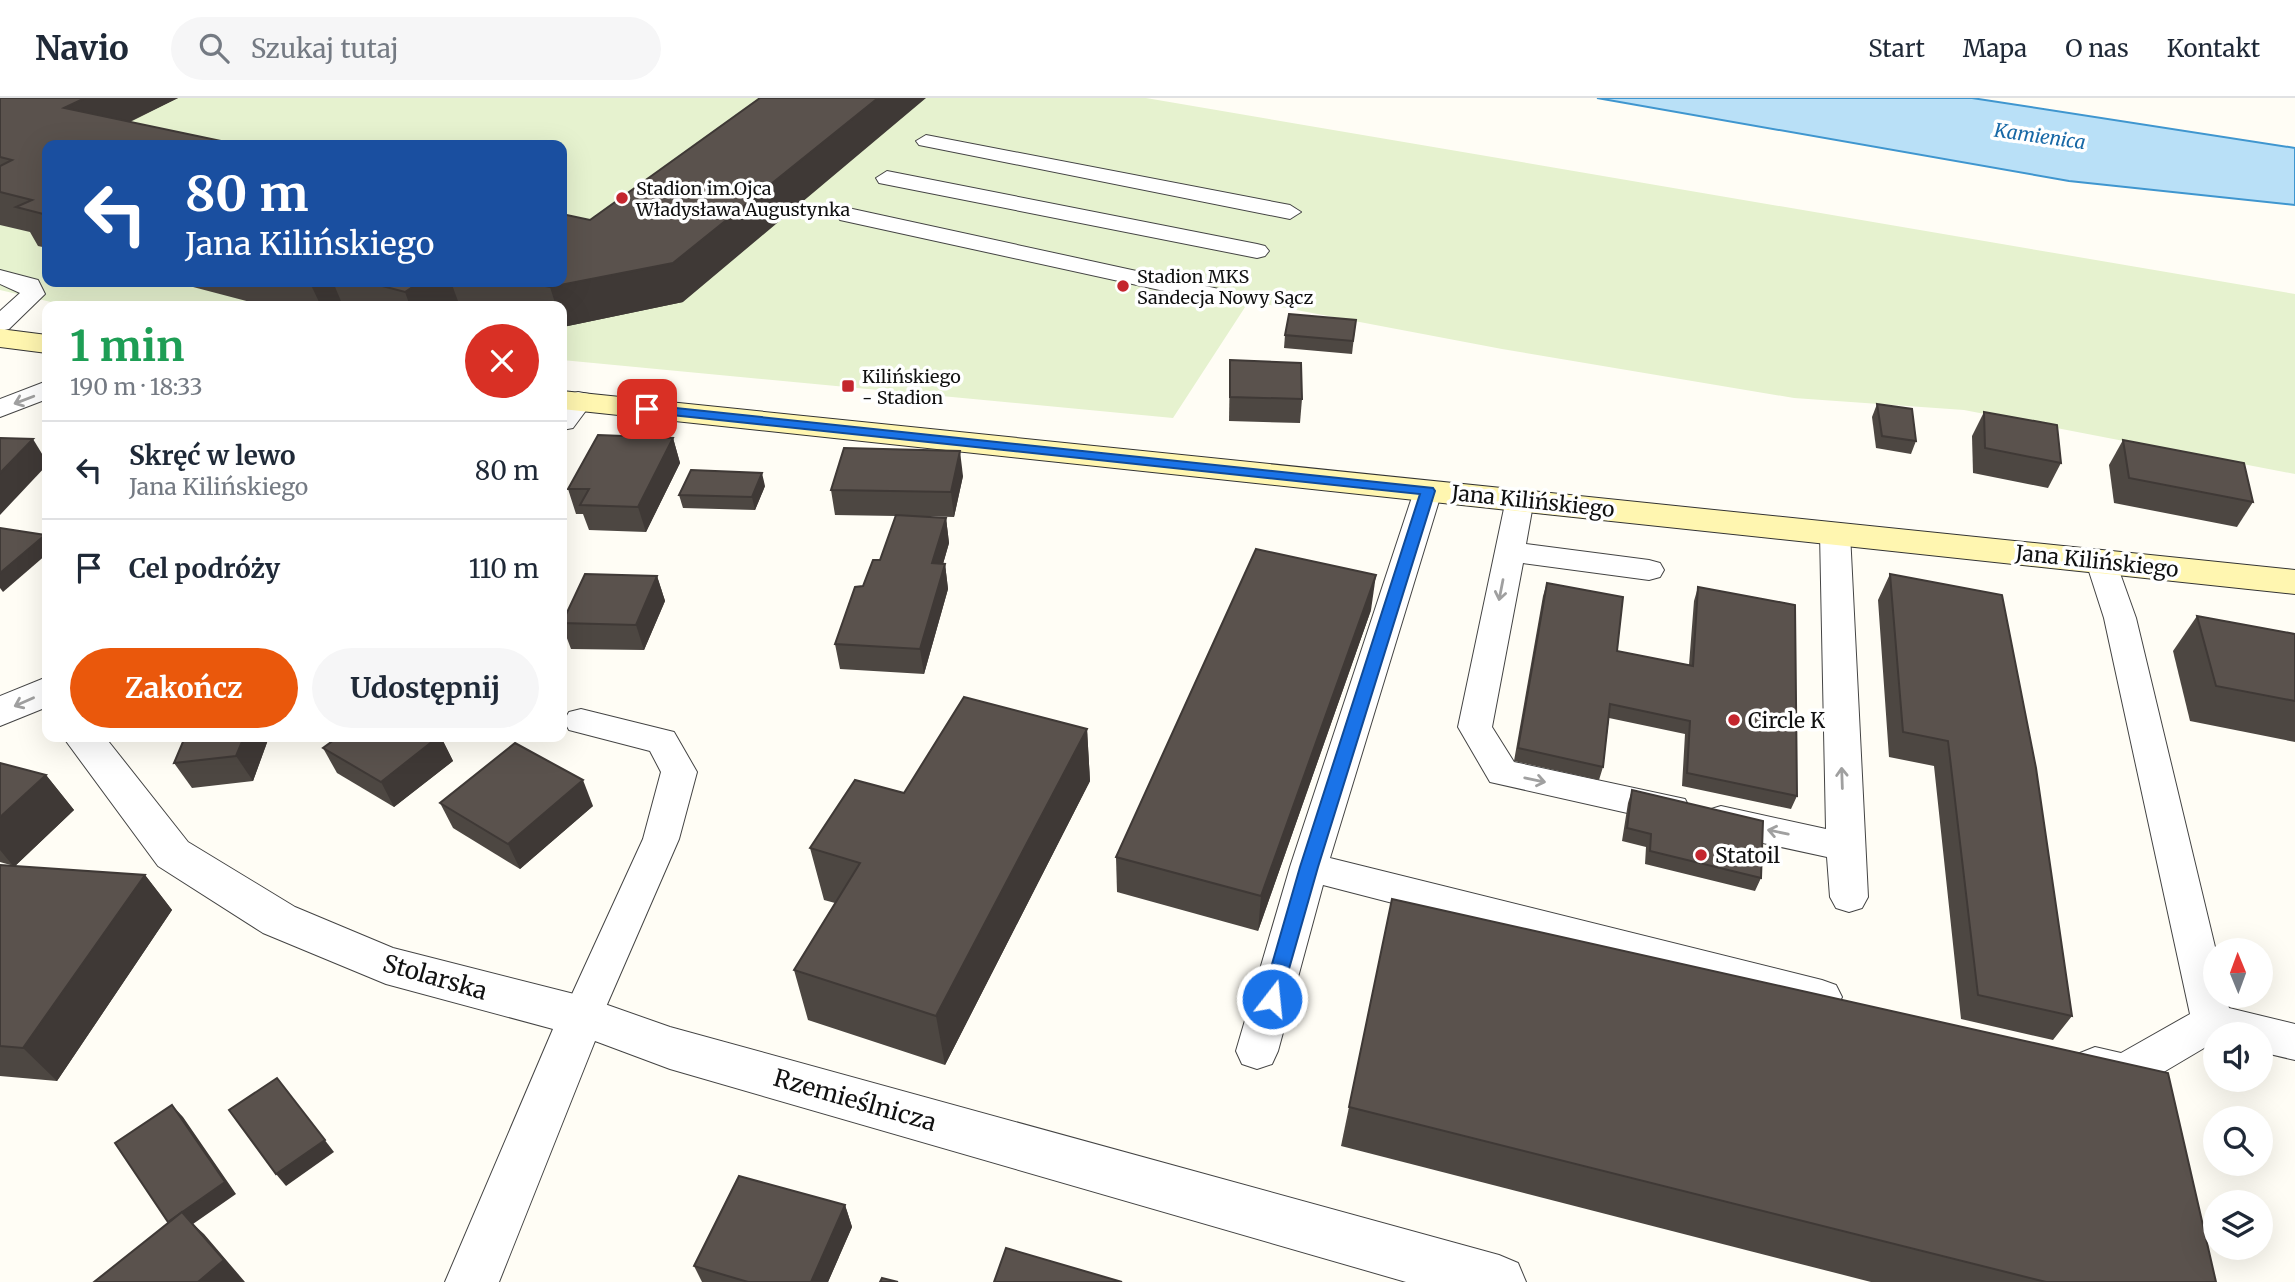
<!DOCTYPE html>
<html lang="pl">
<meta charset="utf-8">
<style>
:root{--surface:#fff;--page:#f6f6f7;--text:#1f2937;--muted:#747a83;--line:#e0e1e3;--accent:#ea580c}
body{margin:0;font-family:Merriweather,serif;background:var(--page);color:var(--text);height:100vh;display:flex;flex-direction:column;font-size:26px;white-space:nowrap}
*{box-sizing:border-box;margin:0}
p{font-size:23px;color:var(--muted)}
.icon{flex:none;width:38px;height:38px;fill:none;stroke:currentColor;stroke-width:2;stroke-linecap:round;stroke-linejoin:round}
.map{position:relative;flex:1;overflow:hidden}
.drawer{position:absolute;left:42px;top:203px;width:525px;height:441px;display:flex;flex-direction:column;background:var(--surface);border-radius:14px;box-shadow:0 7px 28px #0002}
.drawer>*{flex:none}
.top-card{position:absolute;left:42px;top:42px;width:525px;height:147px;border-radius:14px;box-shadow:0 7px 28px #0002;background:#1a4fa0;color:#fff;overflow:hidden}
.needle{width:46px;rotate:359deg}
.fabs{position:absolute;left:2203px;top:840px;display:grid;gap:14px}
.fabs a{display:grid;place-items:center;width:70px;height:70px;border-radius:50%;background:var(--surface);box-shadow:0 7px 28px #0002;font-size:35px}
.pin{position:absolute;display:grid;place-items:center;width:60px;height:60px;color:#fff;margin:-30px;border-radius:14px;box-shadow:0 4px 10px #0006}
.me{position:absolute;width:77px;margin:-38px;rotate:16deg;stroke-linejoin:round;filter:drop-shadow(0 0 5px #0008)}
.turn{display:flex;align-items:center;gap:24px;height:147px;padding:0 28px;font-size:32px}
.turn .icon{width:91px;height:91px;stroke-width:2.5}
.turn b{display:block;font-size:49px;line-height:60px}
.round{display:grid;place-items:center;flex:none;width:74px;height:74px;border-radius:37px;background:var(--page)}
.headline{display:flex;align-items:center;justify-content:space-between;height:119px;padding:0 28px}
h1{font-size:42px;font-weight:700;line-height:52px;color:#1e9e55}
.primary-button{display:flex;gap:14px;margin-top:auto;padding:14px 28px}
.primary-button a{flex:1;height:80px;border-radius:42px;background:var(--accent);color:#fff;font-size:28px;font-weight:700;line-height:80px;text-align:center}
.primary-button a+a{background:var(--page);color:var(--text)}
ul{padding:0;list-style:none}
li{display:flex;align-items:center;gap:21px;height:98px;padding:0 28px;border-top:2px solid var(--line)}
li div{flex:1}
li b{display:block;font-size:26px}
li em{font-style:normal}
header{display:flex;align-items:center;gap:42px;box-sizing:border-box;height:98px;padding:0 35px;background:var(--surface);border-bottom:2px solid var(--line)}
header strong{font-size:33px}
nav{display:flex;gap:38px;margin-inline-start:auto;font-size:24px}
.search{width:490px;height:63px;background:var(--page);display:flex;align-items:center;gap:18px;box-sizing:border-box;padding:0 24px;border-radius:38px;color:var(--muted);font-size:26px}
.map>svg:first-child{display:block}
.pitch{fill:#e6f2cf;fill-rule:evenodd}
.water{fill:#b9e0f7;stroke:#3f96cf;stroke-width:2}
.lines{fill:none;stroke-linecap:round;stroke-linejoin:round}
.lane-casing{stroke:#444;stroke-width:2}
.street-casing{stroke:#444;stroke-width:2}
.secondary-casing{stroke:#333;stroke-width:2}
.lane{fill:#fff;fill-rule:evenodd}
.street{fill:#fff;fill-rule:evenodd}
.secondary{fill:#fff6b0;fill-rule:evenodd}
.wall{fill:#4d4742}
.shaded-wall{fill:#3f3936}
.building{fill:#5a524d;stroke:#3f3936;stroke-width:2}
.oneway{stroke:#a0a0a0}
.route{fill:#1a73e8;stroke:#114b97;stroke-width:2}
.poi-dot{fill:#c4262e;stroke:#fff;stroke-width:2.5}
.labels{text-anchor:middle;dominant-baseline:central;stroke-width:7;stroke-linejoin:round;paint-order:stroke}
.far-poi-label{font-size:18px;fill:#111;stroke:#fff;text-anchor:start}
.far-water-label{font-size:19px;font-style:italic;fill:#1768a6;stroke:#fff}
.street-label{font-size:21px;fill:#111;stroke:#fff}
.poi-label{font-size:21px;fill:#111;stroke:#fff;text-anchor:start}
.near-street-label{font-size:24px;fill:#111;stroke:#fff}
</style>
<header>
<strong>Navio</strong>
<div class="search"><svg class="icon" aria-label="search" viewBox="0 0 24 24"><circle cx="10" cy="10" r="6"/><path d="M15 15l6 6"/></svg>Szukaj tutaj</div>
<nav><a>Start</a><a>Mapa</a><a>O nas</a><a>Kontakt</a></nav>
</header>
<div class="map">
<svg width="2295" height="1184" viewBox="0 0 2295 1184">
<rect width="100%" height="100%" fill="#fffdf5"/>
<path class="pitch" d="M0,0H1146L2295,196V376L1964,312L1794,300L1502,251L1249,203L1173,320L562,262V208H68L0,192ZM47,47H562V184H47Z"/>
<path class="water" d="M1597,0H1972L2295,50V107L2069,83Z"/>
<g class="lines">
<g class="lane-casing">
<g id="lane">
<path d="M926,37L1290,107L1301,114L1290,121L919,47L916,43Z"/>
<path d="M887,73L1257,146L1265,148L1269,153L1265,158L1257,160L879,85L876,80Z"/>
<path d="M848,110L1219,191L1228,193L1231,198L1228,203L1219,205L840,122L837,117Z"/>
<path d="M0,172L38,182L45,196L9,231L0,233V213L20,195L0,186Z"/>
<path d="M47,283V301L0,319V301Z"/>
<path d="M1428,384L1438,387L1442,393L1330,760L1822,882L1836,887L1842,899L1836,911L1822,916L1323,787L1278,953L1272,966L1257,971L1242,966L1236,953L1290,769L1414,393L1418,387Z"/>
<path d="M1520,392L1530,395L1534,401L1526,446L1649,462L1660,465L1664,472L1660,479L1649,482L1523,465L1492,629L1514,664L1685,701L1690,711L1685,721L1672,725L1490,684L1458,629L1506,401L1510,395Z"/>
<path d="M1835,426L1846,428L1850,435L1868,799L1862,810L1849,814L1836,810L1830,799L1827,759L1721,736L1708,732L1703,722L1708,712L1721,708L1826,731L1820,435L1824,428Z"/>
<path d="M2101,454L2112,457L2116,464L2136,520L2216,853V898H2226L2229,910L2295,926V962L2261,954V936H2216V943L2140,988L2125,994L2080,981L2074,968L2080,955L2095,949L2121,955L2190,916L2104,520L2086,464L2090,457Z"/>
<path d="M581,611L674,634L697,674L679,741L602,918L596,930L582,936L568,930L562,918L643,741L661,674L650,653L569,632L564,623L569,614Z"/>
</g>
</g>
<g class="street-casing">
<g id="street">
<path d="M578,294L589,296L593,303L573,330L562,332C562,314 557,299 578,294Z"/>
<path d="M47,579V609L0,628V598Z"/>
<path d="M63,639H105L188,744L295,809L393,850L582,898L670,929L1499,1157L1518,1165L1526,1184H1406L670,971L595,943L499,1184H445L553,931L386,886L263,835L158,768Z"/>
</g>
</g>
<g class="secondary-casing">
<g id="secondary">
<path d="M0,231L47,237V255L0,249Z"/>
<path d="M562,293L2295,472V496L562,311Z"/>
</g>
</g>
<use href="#lane" class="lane"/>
<use href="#street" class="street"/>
<use href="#secondary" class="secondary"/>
</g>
<g class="wall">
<path d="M0,0H178L130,24L47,47V150L38,148L30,134L0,127Z"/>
<path d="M174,184H562L683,204L563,229L562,208H468L459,206L456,208H266Z"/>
<path d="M1356,222L1352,256L1284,250L1285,237Z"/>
<path d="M1230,262L1302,301L1300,325L1229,323Z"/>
<path d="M1877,306L1916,343L1911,356L1876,350L1872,319Z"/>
<path d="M1984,314L2061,365L2048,390L1973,375L1972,338Z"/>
<path d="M673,340L680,365L646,434L589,432L583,416H576L568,391Z"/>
<path d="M2123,342L2253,404L2237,429L2114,405L2109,367Z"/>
<path d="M963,378L954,419L916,418L946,420L949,445L943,466H945L948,491L924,576L840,571L835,546L863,488L880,462L896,418L835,417L831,392Z"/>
<path d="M765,388L755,412L683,410L679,397Z"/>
<path d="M1890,476L2072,918L2053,942L1961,921L1934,668L1889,659L1878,502Z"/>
<path d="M657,478L665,503L644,552L571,551L562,527V524Z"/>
<path d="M1547,485L1617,553L1689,567L1694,503L1698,489L1797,698L1791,711L1682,688L1685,636L1609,620L1603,669L1599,682L1514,663L1543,498Z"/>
<path d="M1371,512L1258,833L1117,794L1116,759Z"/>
<path d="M2197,518L2295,536V644L2190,623L2173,553Z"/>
<path d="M1087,631L1090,683L945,967L808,922L794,872L835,805L824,802L810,750L904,695Z"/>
<path d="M269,639L253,683L192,690L174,665Z"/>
<path d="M338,639H441L453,663L394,709L337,675L323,650Z"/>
<path d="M0,665L46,677L74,712L15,768L145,777L172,812L57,983L0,978V767L14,768L0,764Z"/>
<path d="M1632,692L1761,780L1755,793L1645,766L1646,749L1622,743L1628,705Z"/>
<path d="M440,705L593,708L520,771L453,730Z"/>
<path d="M1349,1009L2216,1184H1871L1341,1048Z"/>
<path d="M845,1107L852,1129L828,1184H702L694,1168Z"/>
</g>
<g class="shaded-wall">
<path d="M85,0H178L83,46L64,10Z"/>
<path d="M878,0H926L683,204L563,229L562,208H556L550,189Z"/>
<path d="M311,184H333L343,208H321L310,185Z"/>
<path d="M420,184H451L459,206L456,208H410L405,194Z"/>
<path d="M673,340L680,365L646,434L638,409Z"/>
<path d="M33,341L47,364V367L0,417V375Z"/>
<path d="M960,353L963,378L954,419L951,394Z"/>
<path d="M762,375L765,388L755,412L752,399Z"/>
<path d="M946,420L949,445L936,490L932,465Z"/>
<path d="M45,437L47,439V456L3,494L0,490V475Z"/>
<path d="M945,466L948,491L924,576L920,551Z"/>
<path d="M1376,477L1371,512L1258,833L1261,798Z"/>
<path d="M657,478L665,503L644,552L636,527Z"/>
<path d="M1087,631L1090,683L945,967L936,918Z"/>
<path d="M244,639H269L253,683L236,658Z"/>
<path d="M438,639H441L453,663L394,709L381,684Z"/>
<path d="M46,677L74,712L14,769L0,752V719Z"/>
<path d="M583,682L593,708L520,771L508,746Z"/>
<path d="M145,777L172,812L57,983L23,950Z"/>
<path d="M277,980L334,1054L286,1088L276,1076Z"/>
<path d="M172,1007L183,1019L236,1096L193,1126L204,1136L245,1184H198L180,1135L168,1124Z"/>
<path d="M845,1107L852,1129L828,1184H811Z"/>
</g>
<g class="building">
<path d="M0,0H85L64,10L240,47H47V117L16,109L32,102L0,94V68L12,62L0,59Z"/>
<path d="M760,0H878L673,165L550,189L526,184H562V116L590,122Z"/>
<path d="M367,184H420L405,194Z"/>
<path d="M1289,216L1356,222L1353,243L1285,237Z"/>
<path d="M1230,262L1301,265L1302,301L1230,299Z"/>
<path d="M1877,306L1912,311L1916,343L1882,338Z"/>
<path d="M1984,314L2057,327L2061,365L1985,350Z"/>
<path d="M598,337L673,340L638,409L580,407L589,391H568Z"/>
<path d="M0,340L33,341L0,375Z"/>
<path d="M2123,342L2244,365L2253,404L2129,380Z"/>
<path d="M844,350L960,353L951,394L831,392Z"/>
<path d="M691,372L762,375L752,399L679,397Z"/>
<path d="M896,417L946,420L932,465L945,466L920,551L835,546L855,489L863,488L873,462H880Z"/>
<path d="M0,430L45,437L0,475Z"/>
<path d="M1256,451L1376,477L1261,798L1116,759Z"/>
<path d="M585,476L657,478L636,527L562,525Z"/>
<path d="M1890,476L2002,497L2036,670L2072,918L1978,897L1948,643L1903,634Z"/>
<path d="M1547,485L1623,499L1617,553L1693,568L1698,489L1795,507L1797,698L1687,675L1690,623L1610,606L1603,669L1518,650Z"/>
<path d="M2197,518L2295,536V603L2216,588Z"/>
<path d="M964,599L1087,631L936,918L794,872L860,765L810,750L855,682L904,695Z"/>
<path d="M185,639H244L236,658L174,665Z"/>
<path d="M338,639H438L381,684L323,650Z"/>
<path d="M515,645L583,682L508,746L440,705Z"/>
<path d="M0,665L46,677L0,719Z"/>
<path d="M1632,692L1763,723L1761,780L1650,753L1651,736L1627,730Z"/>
<path d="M0,767L145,777L23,950L0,948Z"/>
<path d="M1392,801L2168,975L2216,1184H2046L1349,1009Z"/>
<path d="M277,980L325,1042L276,1076L229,1012Z"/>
<path d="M172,1007L225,1084L168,1124L115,1045Z"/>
<path d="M739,1078L845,1107L811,1184H748L694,1168Z"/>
<path d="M182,1114L224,1162L198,1184H94Z"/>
<path d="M1006,1150L1122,1184H994Z"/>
<path d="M882,1180L898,1184H880Z"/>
</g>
<defs><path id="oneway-shaft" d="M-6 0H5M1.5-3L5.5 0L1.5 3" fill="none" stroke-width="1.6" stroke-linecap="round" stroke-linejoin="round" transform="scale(1.75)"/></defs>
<g class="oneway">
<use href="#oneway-shaft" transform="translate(24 302) rotate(159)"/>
<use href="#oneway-shaft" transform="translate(1501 492) rotate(101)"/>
<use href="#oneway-shaft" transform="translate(24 604) rotate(156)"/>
<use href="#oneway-shaft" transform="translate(1842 680) rotate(-92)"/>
<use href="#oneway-shaft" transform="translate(1535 682) rotate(12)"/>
<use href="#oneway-shaft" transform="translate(1778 734) rotate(-168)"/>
</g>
<path class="route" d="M647,307L1433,390L1435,393L1318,769L1279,906H1265L1262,901L1300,769L1420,396L643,314L641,311Z"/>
<g class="poi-dot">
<circle cx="622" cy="100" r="7"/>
<circle cx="1123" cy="188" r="7"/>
<rect x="841" y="281" width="14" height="14" rx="3.5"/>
<circle cx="1734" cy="622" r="7"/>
<circle cx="1701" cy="757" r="7"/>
</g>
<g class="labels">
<g class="far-poi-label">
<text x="636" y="90">Stadion im.Ojca<tspan x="636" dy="21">Władysława Augustynka</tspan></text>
<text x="1137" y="178">Stadion MKS<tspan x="1137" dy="21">Sandecja Nowy Sącz</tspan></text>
<text x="862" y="278">Kilińskiego<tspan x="862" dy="21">- Stadion</tspan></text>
</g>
<g class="far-water-label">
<text transform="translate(2040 38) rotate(8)">Kamienica</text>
</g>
<g class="street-label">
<text transform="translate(1533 403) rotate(6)">Jana Kilińskiego</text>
<text transform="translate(2097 463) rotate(6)">Jana Kilińskiego</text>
</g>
<g class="poi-label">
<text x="1748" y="622">Circle K</text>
<text x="1715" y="757">Statoil</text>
</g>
<g class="near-street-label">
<text transform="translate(435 879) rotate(16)">Stolarska</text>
<text transform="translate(855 1002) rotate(16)">Rzemieślnicza</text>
</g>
</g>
</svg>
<div class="fabs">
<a><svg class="needle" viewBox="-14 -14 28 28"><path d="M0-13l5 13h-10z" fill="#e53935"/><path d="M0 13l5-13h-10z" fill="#747a83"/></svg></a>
<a><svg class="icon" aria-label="sound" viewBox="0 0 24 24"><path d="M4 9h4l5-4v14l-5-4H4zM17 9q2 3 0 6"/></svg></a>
<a><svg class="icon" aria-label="search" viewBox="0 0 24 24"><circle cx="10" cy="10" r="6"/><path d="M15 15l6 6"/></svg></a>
<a><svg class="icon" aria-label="layers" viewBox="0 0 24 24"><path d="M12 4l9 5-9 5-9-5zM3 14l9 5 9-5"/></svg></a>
</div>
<div class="pin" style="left:647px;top:311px;background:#d93025"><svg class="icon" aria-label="arrive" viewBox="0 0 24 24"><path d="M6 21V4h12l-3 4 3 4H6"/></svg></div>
<svg class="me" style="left:1272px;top:901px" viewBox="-20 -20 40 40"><circle r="17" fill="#1a73e8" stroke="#fff" stroke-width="3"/><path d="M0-11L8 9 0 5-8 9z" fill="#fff"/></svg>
<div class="top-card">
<div class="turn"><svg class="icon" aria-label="left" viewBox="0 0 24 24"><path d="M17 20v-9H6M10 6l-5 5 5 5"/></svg><div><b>80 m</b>Jana Kilińskiego</div></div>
</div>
<section class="drawer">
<div class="headline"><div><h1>1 min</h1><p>190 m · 18:33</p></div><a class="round" style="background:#d93025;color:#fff"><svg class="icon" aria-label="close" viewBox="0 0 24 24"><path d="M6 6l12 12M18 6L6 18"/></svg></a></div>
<ul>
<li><svg class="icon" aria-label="left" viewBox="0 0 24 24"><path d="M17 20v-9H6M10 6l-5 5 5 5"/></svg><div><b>Skręć w lewo</b><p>Jana Kilińskiego</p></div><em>80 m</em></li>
<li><svg class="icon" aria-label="arrive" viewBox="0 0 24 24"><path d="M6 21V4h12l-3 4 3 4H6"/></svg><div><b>Cel podróży</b></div><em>110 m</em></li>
</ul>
<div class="primary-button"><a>Zakończ</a><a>Udostępnij</a></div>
</section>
</div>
